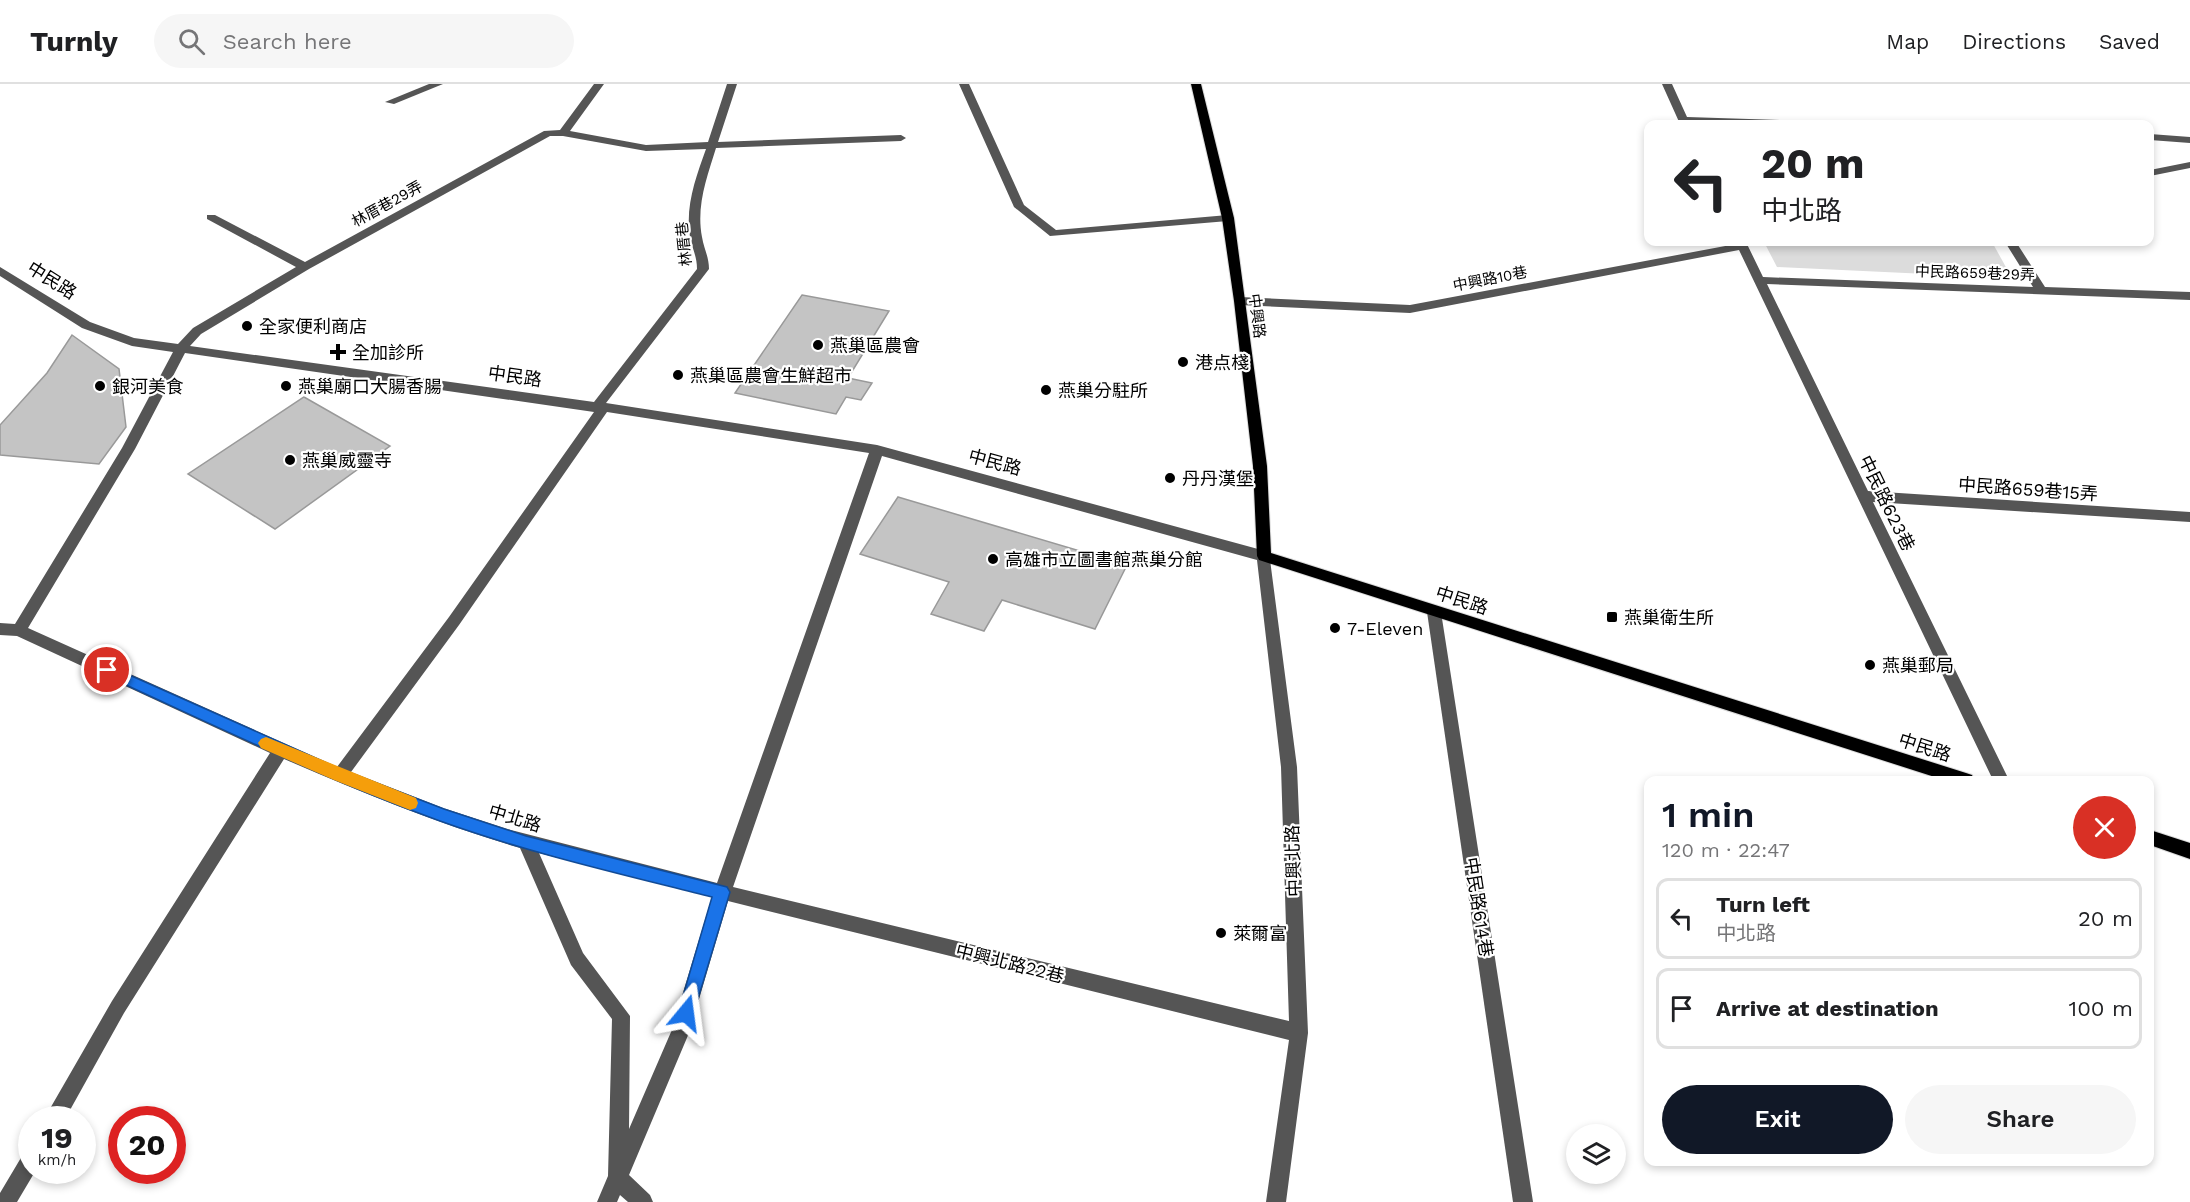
<!DOCTYPE html>
<meta charset="utf-8">
<style>
:root{--surface:#fff;--page:#f6f6f6;--text:#202124;--muted:#757577;--line:#e0e0e0;--accent:#111827}
body{margin:0;font-family:"Work Sans","Noto Sans TC",sans-serif;background:var(--page);color:var(--text);height:100vh;display:flex;flex-direction:column;font-size:22px;white-space:nowrap}
*{box-sizing:border-box;margin:0}
p{font-size:20px;color:var(--muted)}
.icon{flex:none;width:33px;height:33px;fill:none;stroke:currentColor;stroke-width:2;stroke-linecap:round;stroke-linejoin:round}
.map{position:relative;flex:1;overflow:hidden}
.drawer{position:absolute;left:1644px;top:692px;width:510px;height:390px;display:flex;flex-direction:column;background:var(--surface);border-radius:12px;box-shadow:0 3px 9px #0003}
.drawer>*{flex:none}
.hud{position:absolute;left:1644px;top:36px;width:510px;height:126px;border-radius:12px;box-shadow:0 3px 9px #0003;background:#fff;color:var(--text);overflow:hidden}
.tools{position:absolute;left:1566px;top:1040px;display:grid;gap:12px}
.tools a{display:grid;place-items:center;width:60px;height:60px;border-radius:50%;background:var(--surface);box-shadow:0 3px 9px #0003;font-size:30px}
.speed{position:absolute;left:18px;top:1022px;display:flex;gap:12px;font-size:30px;font-weight:700;text-align:center}
.speed>*{display:grid;place-content:center;width:78px;height:78px;border-radius:50%;background:var(--surface);box-shadow:0 3px 9px #0003;line-height:1}
.speed small{font-size:15px;font-weight:400}
.speed .limit{border:9px solid #d22;background:#fff;color:#111}
.pin{position:absolute;display:grid;place-items:center;width:51px;height:51px;color:#fff;margin:-26px;border:3px solid #fff;border-radius:50%;box-shadow:0 2px 6px #0007}
.me{position:absolute;width:66px;margin:-33px;rotate:16deg;stroke-linejoin:round;filter:drop-shadow(0 0 4px #0008)}
.turn{display:flex;align-items:center;gap:21px;height:126px;padding:0 18px;font-size:27px}
.turn .icon{width:78px;height:78px;stroke-width:2.5}
.turn b{display:block;font-size:42px;line-height:51px}
.round{display:grid;place-items:center;flex:none;width:63px;height:63px;border-radius:32px;background:var(--page)}
.overview{display:flex;align-items:center;justify-content:space-between;height:102px;padding:0 18px}
h1{font-size:36px;font-weight:600;line-height:45px;color:var(--accent)}
.primary-button{display:flex;gap:12px;margin-top:auto;padding:12px 18px}
.primary-button a{flex:1;height:69px;border-radius:36px;background:var(--accent);color:#fff;font-size:24px;font-weight:600;line-height:69px;text-align:center}
.primary-button a+a{background:var(--page);color:var(--text)}
ul{padding:0;list-style:none}
li{display:flex;align-items:center;gap:18px;height:81px;margin:0 12px 9px;padding:0 6px;border:3px solid var(--line);border-radius:12px}
li div{flex:1}
li b{display:block;font-size:22px}
li em{font-style:normal}
header{display:flex;align-items:center;gap:36px;box-sizing:border-box;height:84px;padding:0 30px;background:var(--surface);border-bottom:2px solid var(--line)}
header strong{font-size:28px}
nav{display:flex;gap:33px;margin-inline-start:auto;font-size:21px}
.search{width:420px;height:54px;background:var(--page);display:flex;align-items:center;gap:15px;box-sizing:border-box;padding:0 21px;border-radius:33px;color:var(--muted);font-size:22px}
.map>svg:first-child{display:block}
.green{fill:#dcdcdc}
.building{fill:#c4c4c4;stroke:#999;stroke-width:1.5}
.lines{fill:none;stroke-linecap:round;stroke-linejoin:round}
.major-casing{stroke:#dbdbdb;stroke-width:2}
.minor{fill:#555;fill-rule:evenodd}
.major{fill:#000;fill-rule:evenodd}
.route{fill:#1a73e8;stroke:#114b97;stroke-width:1.5}
.slow{fill:#f59e0b}
.poi-dot{fill:#000;stroke:#fff;stroke-width:2}
.labels{text-anchor:middle;dominant-baseline:central;stroke-width:4.5;stroke-linejoin:round;paint-order:stroke}
.far-street-label{font-size:15px;fill:#000;stroke:#fff}
.street-label{font-size:18px;fill:#000;stroke:#fff}
.poi-label{font-size:18px;fill:#000;stroke:#fff;text-anchor:start}
</style>
<header>
<strong>Turnly</strong>
<div class="search"><svg class="icon" aria-label="search" viewBox="0 0 24 24"><circle cx="10" cy="10" r="6"/><path d="M15 15l6 6"/></svg>Search here</div>
<nav><a>Map</a><a>Directions</a><a>Saved</a></nav>
</header>
<div class="map">
<svg width="2190" height="1118" viewBox="0 0 2190 1118">
<rect width="100%" height="100%" fill="#fff"/>
<path class="green" d="M1764,158H1992L2012,194L1777,183Z"/>
<g class="building">
<path d="M802,211L889,227L848,294L872,299L861,316L846,313L836,330L735,309Z"/>
<path d="M72,251L119,285L126,343L99,380L0,371V341L47,289Z"/>
<path d="M304,313L390,362L275,445L188,390Z"/>
<path d="M898,413L1127,481L1095,545L1002,516L984,547L931,530L949,498L860,470Z"/>
</g>
<g class="lines">
<g class="major-casing">
<g id="major">
<path d="M1191,0H1201L1234,134L1267,382L1271,469L1966,689L1972,691L1974,696H1944L1259,476L1257,472L1253,382L1234,217L1222,134Z"/>
<path d="M2150,746L2190,759V775L2150,761Z"/>
</g>
</g>
<g class="minor">
<path d="M429,0H443L394,20L385,18Z"/>
<path d="M594,0H604L570,47L646,61L708,58L727,0H737L718,58L901,51L906,54L901,57L716,64C707,93 696,122 702,153C704,165 709,173 709,185L606,319L877,361L1269,468L1297,683L1308,949L1286,1118H1266L1289,956L728,817L689,949L629,1091L650,1111L653,1118H628L620,1111L617,1118H597L608,1092L612,935L571,881L520,764C439,740 361,708 284,675L124,929L65,1035H44L112,917L270,669L17,552L0,551V539L15,540L122,364L173,268L132,262L82,244L0,192V183L90,238L134,254L178,260L193,244L296,183L207,135V131H215L305,178L544,47L560,46ZM550,52H563L646,67L706,65C696,93 685,122 690,153C692,164 697,172 697,185L594,318L190,262L201,250L309,185ZM185,269L594,328L449,533L337,683L28,544L135,365ZM607,328L869,369L717,799L511,746L443,724L351,688L459,541ZM882,372L1257,476L1281,683L1289,937L733,803ZM539,769L712,813L671,948L629,1045L630,932L583,869Z"/>
<path d="M959,0H969L1024,121L1056,146L1228,131L1234,134L1228,137L1050,152L1014,123Z"/>
<path d="M1662,0H1672L1687,33L1812,37L1817,40H1680Z"/>
<path d="M2150,50L2190,53V59L2150,56Z"/>
<path d="M2190,78V84L2150,92V86Z"/>
<path d="M1736,158H1746L1763,193L2033,203L2005,158H2016L2045,203L2190,208V216L1767,200L1868,407L2190,428V438L1873,418L2009,696H1993L1739,166L1410,229L1240,221L1234,217L1240,213L1410,221L1736,160Z"/>
<path d="M1434,522L1439,524L1441,528L1533,1118H1513L1427,528L1429,524Z"/>
<path d="M32,1064V1086H36L17,1118H0V1109L25,1067Z"/>
</g>
<use href="#major" class="major"/>
</g>
<path class="route" d="M107,581L345,687L444,725L526,752L727,803L730,808L692,935L686,937L680,935L678,929L712,813C621,790 529,769 440,737C324,695 214,641 102,590L100,586L102,582Z"/>
<path class="slow" d="M266,653L416,714L418,719L416,724L410,726L334,696L261,664L258,659L261,655Z"/>
<g class="poi-dot">
<circle cx="247" cy="242" r="6"/>
<circle cx="818" cy="261" r="6"/>
<path d="M335 259h6v6h6v6h-6v6h-6v-6h-6v-6h6z"/>
<circle cx="1183" cy="278" r="6"/>
<circle cx="678" cy="291" r="6"/>
<circle cx="100" cy="302" r="6"/>
<circle cx="286" cy="302" r="6"/>
<circle cx="1046" cy="306" r="6"/>
<circle cx="290" cy="376" r="6"/>
<circle cx="1170" cy="394" r="6"/>
<circle cx="993" cy="475" r="6"/>
<rect x="1606" y="527" width="12" height="12" rx="3"/>
<circle cx="1335" cy="544" r="6"/>
<circle cx="1870" cy="581" r="6"/>
<circle cx="1221" cy="849" r="6"/>
</g>
<g class="labels">
<g class="far-street-label">
<text transform="translate(387 120) rotate(-29)">林厝巷29弄</text>
<text transform="translate(684 160) rotate(-96)">林厝巷</text>
<text transform="translate(1975 189) rotate(2)">中民路659巷29弄</text>
<text transform="translate(1490 195) rotate(-11)">中興路10巷</text>
<text transform="translate(1257 232) rotate(83)">中興路</text>
</g>
<g class="street-label">
<text transform="translate(52 196) rotate(32)">中民路</text>
<text transform="translate(515 292) rotate(8)">中民路</text>
<text transform="translate(995 378) rotate(15)">中民路</text>
<text transform="translate(2028 405) rotate(4)">中民路659巷15弄</text>
<text transform="translate(1887 419) rotate(64)">中民路623巷</text>
<text transform="translate(1462 516) rotate(18)">中民路</text>
<text transform="translate(1925 663) rotate(18)">中民路</text>
<text transform="translate(515 734) rotate(17)">中北路</text>
<text transform="translate(1293 777) rotate(-92)">中興北路</text>
<text transform="translate(1479 823) rotate(81)">中民路614巷</text>
<text transform="translate(1010 879) rotate(14)">中興北路22巷</text>
</g>
<g class="poi-label">
<text x="259" y="242">全家便利商店</text>
<text x="830" y="261">燕巢區農會</text>
<text x="352" y="268">全加診所</text>
<text x="1195" y="278">港点棧</text>
<text x="690" y="291">燕巢區農會生鮮超市</text>
<text x="112" y="302">銀河美食</text>
<text x="298" y="302">燕巢廟口大腸香腸</text>
<text x="1058" y="306">燕巢分駐所</text>
<text x="302" y="376">燕巢威靈寺</text>
<text x="1182" y="394">丹丹漢堡</text>
<text x="1005" y="475">高雄市立圖書館燕巢分館</text>
<text x="1624" y="533">燕巢衛生所</text>
<text x="1347" y="544">7-Eleven</text>
<text x="1882" y="581">燕巢郵局</text>
<text x="1233" y="849">萊爾富</text>
</g>
</g>
</svg>
<div class="tools">
<a><svg class="icon" aria-label="layers" viewBox="0 0 24 24"><path d="M12 4l9 5-9 5-9-5zM3 14l9 5 9-5"/></svg></a>
</div>
<div class="speed"><div>19<small>km/h</small></div><div class="limit">20</div></div>
<div class="pin" style="left:107px;top:586px;background:#d93025"><svg class="icon" aria-label="arrive" viewBox="0 0 24 24"><path d="M6 21V4h12l-3 4 3 4H6"/></svg></div>
<svg class="me" style="left:686px;top:929px" viewBox="-20 -20 40 40"><path d="M0-17L14 15 0 8-14 15z" fill="#1a73e8" stroke="#fff" stroke-width="4"/></svg>
<div class="hud">
<div class="turn"><svg class="icon" aria-label="left" viewBox="0 0 24 24"><path d="M17 20v-9H6M10 6l-5 5 5 5"/></svg><div><b>20 m</b>中北路</div></div>
</div>
<section class="drawer">
<div class="overview"><div><h1>1 min</h1><p>120 m · 22:47</p></div><a class="round" style="background:#d93025;color:#fff"><svg class="icon" aria-label="close" viewBox="0 0 24 24"><path d="M6 6l12 12M18 6L6 18"/></svg></a></div>
<ul>
<li><svg class="icon" aria-label="left" viewBox="0 0 24 24"><path d="M17 20v-9H6M10 6l-5 5 5 5"/></svg><div><b>Turn left</b><p>中北路</p></div><em>20 m</em></li>
<li><svg class="icon" aria-label="arrive" viewBox="0 0 24 24"><path d="M6 21V4h12l-3 4 3 4H6"/></svg><div><b>Arrive at destination</b></div><em>100 m</em></li>
</ul>
<div class="primary-button"><a>Exit</a><a>Share</a></div>
</section>
</div>
